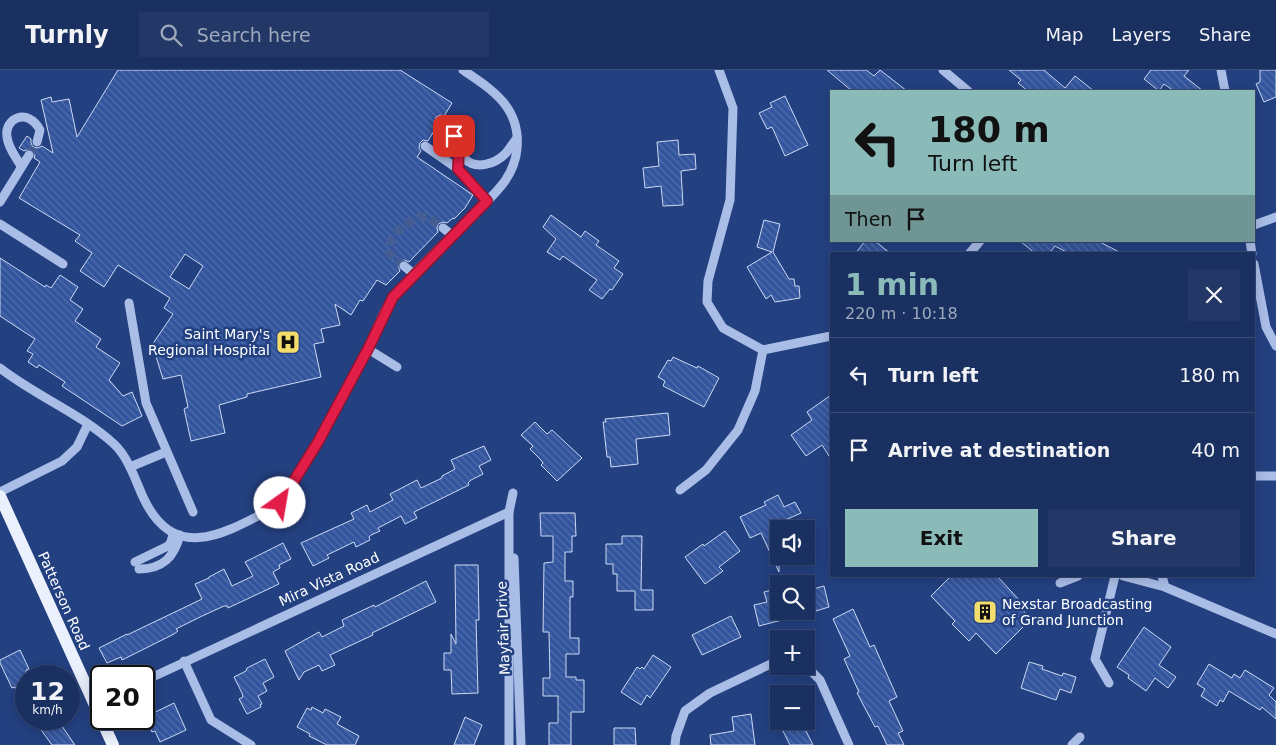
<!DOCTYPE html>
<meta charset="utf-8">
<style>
:root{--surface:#1a3060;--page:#233866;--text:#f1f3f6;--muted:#9fa9bd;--line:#384b75;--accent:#8bbbb9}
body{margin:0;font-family:"DejaVu Sans",sans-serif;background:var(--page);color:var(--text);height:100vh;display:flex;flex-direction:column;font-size:19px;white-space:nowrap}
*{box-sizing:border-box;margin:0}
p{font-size:16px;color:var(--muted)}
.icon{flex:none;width:28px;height:28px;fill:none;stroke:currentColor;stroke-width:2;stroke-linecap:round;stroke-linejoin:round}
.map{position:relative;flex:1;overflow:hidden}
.side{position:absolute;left:830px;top:182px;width:425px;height:325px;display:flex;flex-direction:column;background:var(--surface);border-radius:0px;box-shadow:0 2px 12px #0003,0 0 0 1px var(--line)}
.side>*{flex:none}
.banner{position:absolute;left:830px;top:20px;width:425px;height:152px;border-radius:0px;box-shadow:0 2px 12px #0003,0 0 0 1px var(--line);background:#8bbbb9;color:#111;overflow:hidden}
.buttons{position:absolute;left:770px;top:450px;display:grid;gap:10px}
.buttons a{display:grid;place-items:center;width:45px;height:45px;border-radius:0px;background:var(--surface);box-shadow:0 2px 12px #0003,0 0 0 1px var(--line);font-size:25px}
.speed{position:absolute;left:15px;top:595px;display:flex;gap:10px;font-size:25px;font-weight:700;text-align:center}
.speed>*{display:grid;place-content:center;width:65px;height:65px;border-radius:50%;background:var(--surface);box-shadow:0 2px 12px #0003,0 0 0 1px var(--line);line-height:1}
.speed small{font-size:12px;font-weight:400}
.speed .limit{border:2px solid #111;border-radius:8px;background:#fff;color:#111}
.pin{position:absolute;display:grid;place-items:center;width:42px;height:42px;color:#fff;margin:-21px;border-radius:10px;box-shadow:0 2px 8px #0006}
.me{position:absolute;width:55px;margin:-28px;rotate:32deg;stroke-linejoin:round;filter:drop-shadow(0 0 4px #0008)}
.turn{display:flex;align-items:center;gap:18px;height:105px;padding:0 15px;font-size:22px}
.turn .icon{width:65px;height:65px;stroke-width:2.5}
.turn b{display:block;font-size:35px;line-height:42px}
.then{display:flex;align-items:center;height:48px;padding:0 15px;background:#0003;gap:10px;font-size:19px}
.round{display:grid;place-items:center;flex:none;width:52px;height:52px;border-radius:0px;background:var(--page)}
.headline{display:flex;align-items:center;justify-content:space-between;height:85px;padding:0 15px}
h1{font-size:30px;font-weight:800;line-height:38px;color:var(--accent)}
.primary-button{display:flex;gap:10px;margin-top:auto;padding:10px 15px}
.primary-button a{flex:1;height:58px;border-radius:0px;background:var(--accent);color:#111;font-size:20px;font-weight:800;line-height:58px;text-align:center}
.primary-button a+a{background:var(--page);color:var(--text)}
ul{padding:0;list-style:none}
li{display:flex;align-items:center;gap:15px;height:75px;padding:0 15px;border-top:1px solid var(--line)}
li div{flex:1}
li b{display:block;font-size:19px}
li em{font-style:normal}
header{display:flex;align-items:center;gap:30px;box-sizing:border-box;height:70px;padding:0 25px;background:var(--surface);border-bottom:1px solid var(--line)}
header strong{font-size:24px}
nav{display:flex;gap:28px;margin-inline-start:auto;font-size:18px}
.search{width:350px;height:45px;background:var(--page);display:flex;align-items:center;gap:12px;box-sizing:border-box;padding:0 18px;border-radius:0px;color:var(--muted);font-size:19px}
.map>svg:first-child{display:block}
.building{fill:url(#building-back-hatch);stroke:#cddaf5;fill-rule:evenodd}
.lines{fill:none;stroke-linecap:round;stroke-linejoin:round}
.minor-tunnel{stroke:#445d93;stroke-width:9;stroke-dasharray:9 4.5;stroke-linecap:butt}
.minor{stroke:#aabde7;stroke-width:9}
.major{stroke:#ebf0fd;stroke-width:12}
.route-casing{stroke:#92132f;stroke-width:12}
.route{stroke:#e11d48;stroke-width:9}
.labels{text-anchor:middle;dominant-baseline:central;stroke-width:5;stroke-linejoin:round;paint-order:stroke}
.poi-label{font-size:14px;fill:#fff;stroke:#234080;text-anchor:end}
.street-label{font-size:14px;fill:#fff;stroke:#234080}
</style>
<header>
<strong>Turnly</strong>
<div class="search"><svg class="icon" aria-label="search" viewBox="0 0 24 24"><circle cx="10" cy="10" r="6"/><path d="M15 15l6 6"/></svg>Search here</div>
<nav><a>Map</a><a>Layers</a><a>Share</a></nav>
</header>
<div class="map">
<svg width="1276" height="675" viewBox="0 0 1276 675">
<defs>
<pattern id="building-back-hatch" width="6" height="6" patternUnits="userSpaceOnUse" patternTransform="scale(1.25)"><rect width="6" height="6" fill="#33559d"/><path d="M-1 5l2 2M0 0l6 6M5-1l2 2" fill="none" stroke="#526eac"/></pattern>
</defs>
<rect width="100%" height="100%" fill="#234080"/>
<g class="building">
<path d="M118,0H400L452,33L444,46L440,45L436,47L435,52L437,56L428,71L423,70L420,73L419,78L421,81L417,87L473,125L465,138L454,149L453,148L447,153L443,152L438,154L437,158L438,162L409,192L404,190L399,192L398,196L400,201L386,215L377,210L363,231L360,230L351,245L335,234L340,255L321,259L324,272L314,274L321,307L247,324V327L219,335L225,363L191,371L184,339L188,337L181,305L163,309L154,280L150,278L173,244L164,238L170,228L118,195L104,217L80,201L92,183L75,171L80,165L19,128L40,92L34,88L35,85L33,80L29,79L24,81L19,78L27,66L31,69V73L33,77L38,78L42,76L53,83L41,30L51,27L52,32L69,29L77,67ZM185,184L203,196L189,219L170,207Z"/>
<path d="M827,0H866L874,6L880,0L907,21H852Z"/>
<path d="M1009,0H1044L1065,18L1075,6L1094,21H1028L1018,13L1021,10Z"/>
<path d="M1151,0H1189L1184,6L1203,21H1174L1164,14L1159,21L1144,9Z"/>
<path d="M1260,0H1276V27L1264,32L1256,14L1260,12Z"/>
<path d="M785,26L808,75L785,86L772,57L767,59L759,43L772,37L770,33Z"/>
<path d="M678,70L679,85L695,84L696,99L681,101L683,135L663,136L661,116L645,118L643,98L659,96L657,72Z"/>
<path d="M551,145L581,167L585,161L599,171L596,175L619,191L614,198L623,204L612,220L610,219L602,229L589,220L597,210L563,186L560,190L547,182L556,169L543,157Z"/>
<path d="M764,150L780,154L773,182L789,209H794L795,216H799L800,228L775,232L771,225L766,229L747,197L772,182L757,177Z"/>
<path d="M865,171H875L891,184H855Z"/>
<path d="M1020,171H1098L1123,184H1070L1055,176L1049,184H1036Z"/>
<path d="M0,188L45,217L46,215L51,218L60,205L78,217L70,230L83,239L75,251L101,269L96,277L120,293L109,310L123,326L132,322L142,346L122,356L62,316L65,312L39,295L37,298L28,292L33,284L27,281L35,269L0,246Z"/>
<path d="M673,287L697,298L698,296L719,308L704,337L663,316L665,311L658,307L668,290L671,291Z"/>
<path d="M831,325V389L822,375L806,386L791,365L812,350L807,342Z"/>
<path d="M668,343L670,365L636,369L638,394L611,397L610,387H607L604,360L603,352H606L605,349Z"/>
<path d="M535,352L547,364L552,360L582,388L557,411L541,395L543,393L541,390L530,379L533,376L521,365Z"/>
<path d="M484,376L491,390L479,396L483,404L471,410L468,413L469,415L414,442L417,448L405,454L401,446L378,458L380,461L371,465L369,467L370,470L356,477L354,472L327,485L329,488L313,496L301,473L354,449L351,443L367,435L370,442L393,430L390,424L417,410L421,418L442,408V406L455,399L451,390Z"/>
<path d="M778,425L784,437L795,432L801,443L783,451L785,456L779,459V502L761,463L750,468L740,447L766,435L764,432Z"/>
<path d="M540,443H575L576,466H572V482H565V511H573V527H570V568H579V584H566V607H576V610H584V642H571V675H549V653H558V626H543V608H550L549,562H543L544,493L553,492V466H541Z"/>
<path d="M725,461L740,481L719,497L723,501L705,514L685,487L703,474L704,476Z"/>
<path d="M622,466H642L641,520H653V540H635V521H617V504H613V494H606V474H622Z"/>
<path d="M283,473L291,489L279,495L280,498L273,502L279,514L228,538L227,536H224L200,547L176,559L178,561L174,564L122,590L121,587L107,593L99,578L127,564V565L202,529L195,514L209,508V507L224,499L232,516L253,506L245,492Z"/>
<path d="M455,495H478L479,550H476L478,623L452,624L451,600H444V583H451V564L456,574Z"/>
<path d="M951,506H997L1021,532L1018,535L1031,549L996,584L976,563L969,571L952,554L955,551L931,526Z"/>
<path d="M426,511L436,532L372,563L373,565L330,585L335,595L322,601L319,595L304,602L299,610L285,581L319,562L322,567L344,556L342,550L374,535L375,537Z"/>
<path d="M824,516L829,537L806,544V521Z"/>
<path d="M779,518V541H801V545L759,556L754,535L767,532L764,522Z"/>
<path d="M853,539L870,577L874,575L897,627L889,631L903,661L898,663L904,675H887L878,656L875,657L857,623L859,622L844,589L850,586L833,549Z"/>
<path d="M731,546L741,567L702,585L692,565Z"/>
<path d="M1144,557L1171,577L1159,595L1176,607L1168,618L1155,608L1146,621L1128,608L1129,605L1117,597Z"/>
<path d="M20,580L29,599L26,600V641L15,617L12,618L0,593V590Z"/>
<path d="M653,585L671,597L650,628L647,625L641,635L621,622L637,597L640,599L642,597L644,599Z"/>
<path d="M265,589L274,607L263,613L267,621L258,626L262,634L260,635L261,637L247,644L239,629L243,627L242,623L234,607L246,601L247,598Z"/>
<path d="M1029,592L1043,596L1042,599L1062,606L1063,603L1076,607L1071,623L1060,619L1056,630L1021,618Z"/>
<path d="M1209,594L1232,608L1234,604L1240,608L1245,600L1274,618L1269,625L1276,632V649L1262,637L1260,640L1229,621L1223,632L1220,630L1217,636L1201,626L1205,619L1197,614Z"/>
<path d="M174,633L186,660L160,672L155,661L152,662L145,647Z"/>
<path d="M312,637L323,643L325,639L341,647L337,654L359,666L355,675H327L309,666L310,664L297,657L307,638L311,640Z"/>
<path d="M751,644L755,675H711L710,665L734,661L732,647Z"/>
<path d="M465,647L482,655L474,675H454Z"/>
<path d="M50,649H57L75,675H52L39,657Z"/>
<path d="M778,651H801L813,675H790Z"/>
<path d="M614,658H635L636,675H614Z"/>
</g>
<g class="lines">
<g class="minor-tunnel">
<path d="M29,85L37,72"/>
<path d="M404,196C400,192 393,188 390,183C382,171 411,147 422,147C430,147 437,154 443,158"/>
</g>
<g class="minor">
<path d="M719,0L733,38L730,130L708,211L707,232L723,258L763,280"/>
<path d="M943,0L968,21"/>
<path d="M1221,0L1225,21"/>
<path d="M441,51C458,67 459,76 458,99"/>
<path d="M425,76L458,99L487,131"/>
<path d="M459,79C461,82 463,86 465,89C476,100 495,94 505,84C509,80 513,73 517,68"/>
<path d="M21,96C16,87 8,78 7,67C4,48 28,37 40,60L37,72"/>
<path d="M0,132L29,85"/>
<path d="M0,154L63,194"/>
<path d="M1254,155L1276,147"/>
<path d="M443,158L452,165"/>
<path d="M1250,171L1252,184"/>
<path d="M969,184L980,171"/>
<path d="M1254,194L1266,257L1276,276"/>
<path d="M404,196L414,204"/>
<path d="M129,233L146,333L193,442"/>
<path d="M368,279L397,297"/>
<path d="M763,280L831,266"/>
<path d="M0,298C36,326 80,343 114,374C128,387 135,409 143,427C174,494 224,464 273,438L280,433C312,384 340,331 368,279C376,262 383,239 395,225C416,199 442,175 466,152C479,139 494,126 505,111C511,102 516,90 517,79C521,38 493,20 463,0"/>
<path d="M130,397L166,382"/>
<path d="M1254,406H1276"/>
<path d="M680,420L706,400L738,360L755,321L763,280"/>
<path d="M0,422L62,391L77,377L88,354"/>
<path d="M514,488L521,675"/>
<path d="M135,492L168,476L171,472L173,464"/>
<path d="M139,499C163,499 174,487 180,465"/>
<path d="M1123,506L1165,517"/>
<path d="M1162,506L1165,517L1276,564"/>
<path d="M1060,513L1078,506"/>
<path d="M184,591L211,650L251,675"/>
<path d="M806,596L820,610L849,675"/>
<path d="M144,611L509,442"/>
<path d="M1109,613L1095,589L1115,506"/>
<path d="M509,675V442L513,423"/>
<path d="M675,675L676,666L685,641L710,623L779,590"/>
<path d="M1072,675L1080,667"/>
</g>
<path class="major" d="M0,426L113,675"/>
</g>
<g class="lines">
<g class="route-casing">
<path id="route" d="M280,433L318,372L368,279L393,227L487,131L458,99L459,79L454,66"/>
</g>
<use href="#route" class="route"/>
</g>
<defs>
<g id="hospital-square" transform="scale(1.25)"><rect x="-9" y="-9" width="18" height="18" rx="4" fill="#f2dd6d" stroke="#234080"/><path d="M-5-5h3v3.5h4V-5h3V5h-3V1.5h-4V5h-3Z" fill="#111"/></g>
<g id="building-square" transform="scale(1.25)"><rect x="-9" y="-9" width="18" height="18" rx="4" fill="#f2dd6d" stroke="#234080"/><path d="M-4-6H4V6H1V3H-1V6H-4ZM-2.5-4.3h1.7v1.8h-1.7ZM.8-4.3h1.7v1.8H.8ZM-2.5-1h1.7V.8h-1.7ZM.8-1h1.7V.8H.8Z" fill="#111"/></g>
</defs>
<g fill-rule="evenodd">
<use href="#hospital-square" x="288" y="272"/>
<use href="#building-square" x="985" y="542"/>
</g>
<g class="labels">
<g class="poi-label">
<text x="270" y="264">Saint Mary's<tspan x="270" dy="16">Regional Hospital</tspan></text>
<text x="1002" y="534" text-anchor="start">Nexstar Broadcasting<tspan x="1002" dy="16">of Grand Junction</tspan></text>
</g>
<g class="street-label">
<text transform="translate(329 509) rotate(-25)">Mira Vista Road</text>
<text transform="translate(64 531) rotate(66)">Patterson Road</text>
<text transform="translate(503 558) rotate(-92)">Mayfair Drive</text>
</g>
</g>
</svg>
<div class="buttons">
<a><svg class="icon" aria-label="sound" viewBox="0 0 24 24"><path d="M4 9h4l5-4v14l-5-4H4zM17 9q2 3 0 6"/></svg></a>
<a><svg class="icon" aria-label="search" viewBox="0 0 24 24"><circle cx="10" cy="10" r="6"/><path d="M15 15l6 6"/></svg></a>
<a>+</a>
<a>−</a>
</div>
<div class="speed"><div>12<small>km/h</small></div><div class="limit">20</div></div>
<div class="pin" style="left:454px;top:66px;background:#d93025"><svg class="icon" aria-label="arrive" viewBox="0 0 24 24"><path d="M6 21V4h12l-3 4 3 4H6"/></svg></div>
<svg class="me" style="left:280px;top:433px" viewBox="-20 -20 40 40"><circle r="19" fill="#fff"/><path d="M0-13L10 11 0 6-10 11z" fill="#e11d48"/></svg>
<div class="banner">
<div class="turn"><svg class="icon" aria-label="left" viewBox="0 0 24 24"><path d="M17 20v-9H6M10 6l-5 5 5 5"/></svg><div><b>180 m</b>Turn left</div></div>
<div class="then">Then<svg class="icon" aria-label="arrive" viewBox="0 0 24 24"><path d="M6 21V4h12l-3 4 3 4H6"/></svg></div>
</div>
<section class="side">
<div class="headline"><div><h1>1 min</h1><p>220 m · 10:18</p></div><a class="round"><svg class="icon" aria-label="close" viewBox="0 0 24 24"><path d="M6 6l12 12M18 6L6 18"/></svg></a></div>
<ul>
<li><svg class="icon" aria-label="left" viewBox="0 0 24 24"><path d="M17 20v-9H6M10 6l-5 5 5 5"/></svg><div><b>Turn left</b></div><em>180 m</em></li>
<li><svg class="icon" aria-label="arrive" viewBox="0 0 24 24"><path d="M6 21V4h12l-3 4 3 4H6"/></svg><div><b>Arrive at destination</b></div><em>40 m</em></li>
</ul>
<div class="primary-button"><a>Exit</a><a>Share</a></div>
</section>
</div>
